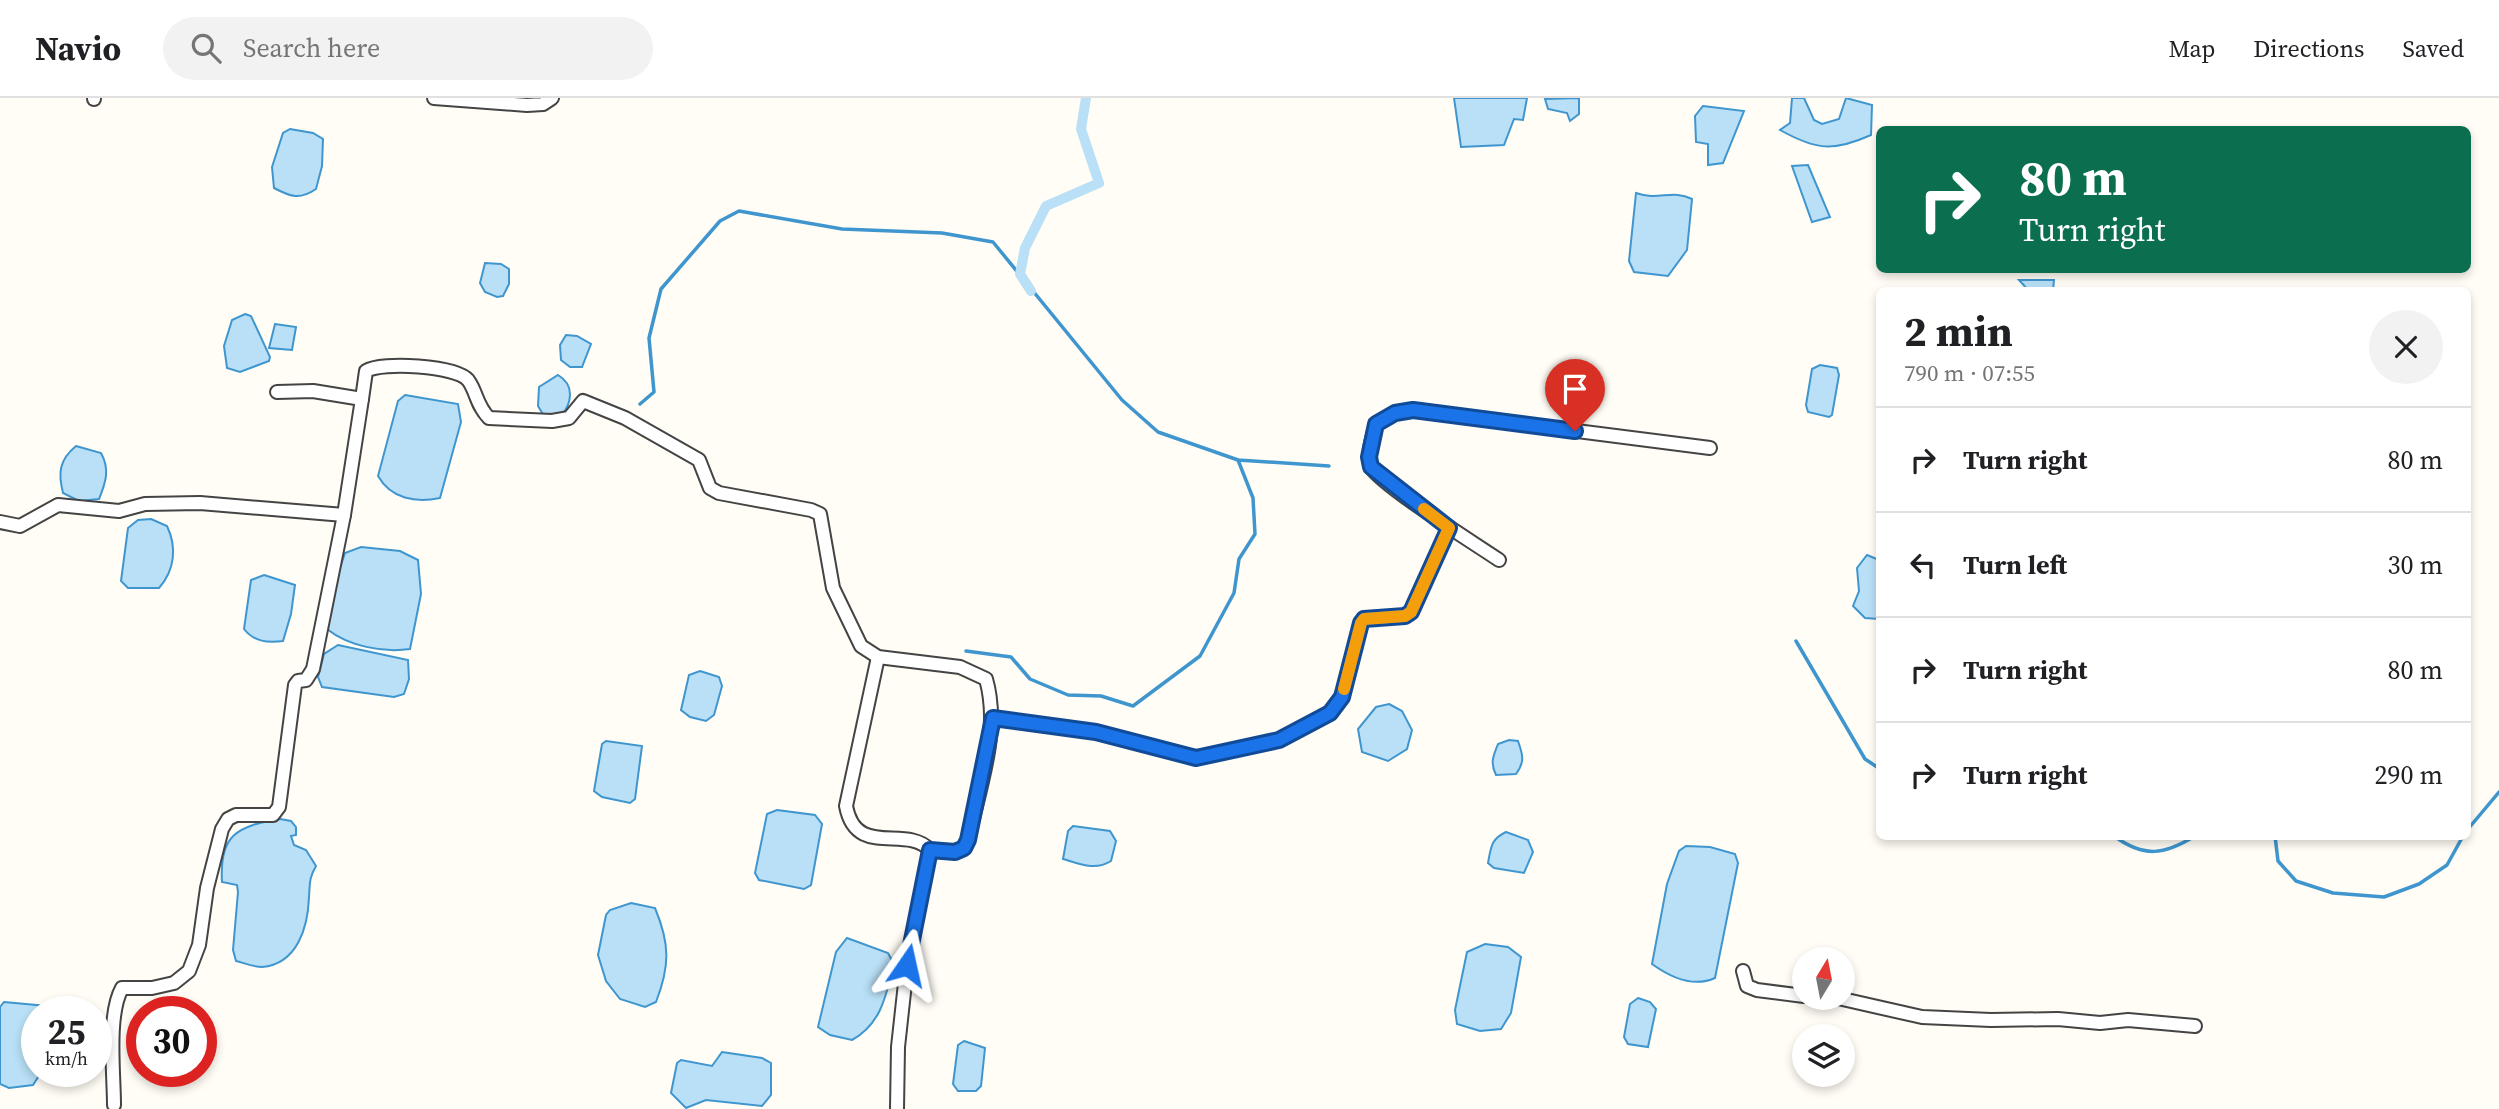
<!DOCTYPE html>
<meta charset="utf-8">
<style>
:root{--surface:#fff;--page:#f2f2f2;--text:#202124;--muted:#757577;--line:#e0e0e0}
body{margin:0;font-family:"Source Serif 4",serif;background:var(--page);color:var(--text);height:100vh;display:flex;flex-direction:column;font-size:26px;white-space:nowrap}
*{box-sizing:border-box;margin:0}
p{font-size:23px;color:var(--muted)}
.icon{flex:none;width:38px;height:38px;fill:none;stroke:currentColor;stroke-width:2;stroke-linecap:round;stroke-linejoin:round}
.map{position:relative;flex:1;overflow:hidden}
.side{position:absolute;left:1876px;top:189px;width:595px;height:553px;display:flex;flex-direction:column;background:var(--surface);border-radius:10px;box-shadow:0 4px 10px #0003}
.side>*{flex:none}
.hud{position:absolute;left:1876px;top:28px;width:595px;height:147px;border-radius:10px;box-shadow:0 4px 10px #0003;background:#0b6e4f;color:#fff;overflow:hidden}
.needle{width:46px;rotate:10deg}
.controls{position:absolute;left:1792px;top:849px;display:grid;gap:14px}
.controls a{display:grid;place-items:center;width:63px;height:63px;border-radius:50%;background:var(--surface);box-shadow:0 4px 10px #0003;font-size:35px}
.speed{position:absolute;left:21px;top:898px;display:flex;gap:14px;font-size:35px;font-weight:700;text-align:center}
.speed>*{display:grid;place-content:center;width:91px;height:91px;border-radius:50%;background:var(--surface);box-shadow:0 4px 10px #0003;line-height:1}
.speed small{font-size:18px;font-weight:400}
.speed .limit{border:10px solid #d22;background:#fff;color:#111}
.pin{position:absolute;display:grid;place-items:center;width:60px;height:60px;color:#fff;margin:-72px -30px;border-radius:50% 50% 50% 0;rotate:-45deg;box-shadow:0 0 7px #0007}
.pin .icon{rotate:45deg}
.me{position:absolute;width:77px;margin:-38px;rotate:11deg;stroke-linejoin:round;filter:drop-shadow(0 0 5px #0008)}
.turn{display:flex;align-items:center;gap:24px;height:147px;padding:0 28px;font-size:32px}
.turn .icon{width:91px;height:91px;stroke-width:2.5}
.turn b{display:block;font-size:49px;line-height:60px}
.round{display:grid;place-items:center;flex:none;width:74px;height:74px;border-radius:37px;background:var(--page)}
.headline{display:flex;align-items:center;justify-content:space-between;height:119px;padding:0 28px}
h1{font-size:42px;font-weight:700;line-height:52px}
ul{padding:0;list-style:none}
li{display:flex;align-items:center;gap:21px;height:105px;padding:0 28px;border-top:2px solid var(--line)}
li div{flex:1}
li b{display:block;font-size:26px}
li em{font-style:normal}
header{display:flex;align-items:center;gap:42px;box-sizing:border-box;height:98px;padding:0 35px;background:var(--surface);border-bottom:2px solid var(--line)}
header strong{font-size:33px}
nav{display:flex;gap:38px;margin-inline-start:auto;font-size:24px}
.search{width:490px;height:63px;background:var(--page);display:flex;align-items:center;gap:18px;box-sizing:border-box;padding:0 24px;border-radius:38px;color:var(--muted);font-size:26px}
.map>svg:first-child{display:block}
.water{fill:#b9e0f7;stroke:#3f96cf;stroke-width:2}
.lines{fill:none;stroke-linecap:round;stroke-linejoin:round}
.stream{stroke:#3f96cf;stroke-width:3.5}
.canal{stroke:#b9e0f7;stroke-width:10}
.street-casing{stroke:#444;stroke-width:16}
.street{stroke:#fff;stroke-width:12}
.route-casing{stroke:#114b97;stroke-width:18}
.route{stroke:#1a73e8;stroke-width:12}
.slow{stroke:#f59e0b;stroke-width:12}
</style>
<header>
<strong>Navio</strong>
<div class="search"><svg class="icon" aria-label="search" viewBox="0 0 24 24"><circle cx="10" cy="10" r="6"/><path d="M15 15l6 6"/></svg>Search here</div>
<nav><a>Map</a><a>Directions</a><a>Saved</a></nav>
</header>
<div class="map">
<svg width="2499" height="1011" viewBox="0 0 2499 1011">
<rect width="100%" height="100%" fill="#fffdf5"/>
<g class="water">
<path d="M1454,0H1527L1523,22L1514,21L1504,47L1461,49Z"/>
<path d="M1579,0V16L1570,23L1567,15L1548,11L1545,1Z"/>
<path d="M1792,0H1804L1814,22L1822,26L1839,21L1846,0L1872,7L1871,37C1833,54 1816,52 1780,32L1790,25Z"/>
<path d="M1703,8L1744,13L1723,65L1708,67V46L1696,44L1695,18Z"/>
<path d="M290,31L313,35L323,41L322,68L316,91C300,102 291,99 274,90L272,69L283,35Z"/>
<path d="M1808,67L1830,119L1812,124L1792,68Z"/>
<path d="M1636,95C1659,103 1672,91 1692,101L1687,152L1668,178L1634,174L1629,163Z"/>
<path d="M485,165L501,166L509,171V186L503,198L497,199L485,194L480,185Z"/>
<path d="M2019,182H2054L2053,192H2028Z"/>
<path d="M245,216L251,218L270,259L269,263L240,274L227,270L224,248L232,222Z"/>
<path d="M275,226L296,229L292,252L269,250Z"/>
<path d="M566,237L577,238L591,246L582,269H570L561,262L560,247Z"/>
<path d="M1820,267L1837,270L1839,277L1832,317L1829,319L1808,314L1806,307L1812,271Z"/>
<path d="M558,277C575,287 572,305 561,318H544L538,308L539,289Z"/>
<path d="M405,297L458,306L461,324L440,400C416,405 391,401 378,378L398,303Z"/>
<path d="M76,348L101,355C110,371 106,384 99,401L79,403L63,395C58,375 59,362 76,348Z"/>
<path d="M151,421L167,428C177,449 175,472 159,490H128L121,483L128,430L138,422Z"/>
<path d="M361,449L400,453L418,462L421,496L410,551C383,555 348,548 327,531L334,488L345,455Z"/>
<path d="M1867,457L1879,462V521L1865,520L1853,508L1859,493L1857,470Z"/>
<path d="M264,477L295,487L291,516L283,543C268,545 254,544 244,531L251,482Z"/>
<path d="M338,547L408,562L409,581L404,596L394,599L322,589L318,579L324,556Z"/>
<path d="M700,573L719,579L722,588L714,617L706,623L690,619L681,612L689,577Z"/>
<path d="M1389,606L1402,613L1412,632L1407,651L1388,663L1362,654L1358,631L1376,609Z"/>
<path d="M1509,642L1518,643C1523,657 1525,664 1516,676L1496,677C1490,665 1493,658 1498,646Z"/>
<path d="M606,643L642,648L635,701L630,705L602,699L594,693L602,646Z"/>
<path d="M777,712L815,717L822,726L811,787L804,791L759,782L755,775L767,716Z"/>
<path d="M280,721L291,723L296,729V737L291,738L294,747L306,752L316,768C309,780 310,785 309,799C308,828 298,866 262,869C254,869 244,865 236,863L233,852L238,794L237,787L222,784C219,737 237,728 280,721Z"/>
<path d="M1073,728L1110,733L1116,743L1111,763C1095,773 1080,766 1063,761L1068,733Z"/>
<path d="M1506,734L1528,742L1533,754L1524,775L1494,770L1488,765C1491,749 1491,741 1506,734Z"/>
<path d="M1686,748L1710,749L1735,756L1738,765L1715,880C1693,890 1670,879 1652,866L1667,786L1679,753Z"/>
<path d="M631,805L655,810C670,846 670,868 656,904L645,909L620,901L606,883L598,857L606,817L610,812Z"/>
<path d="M847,840L888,855L894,866C886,898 881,926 852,942L830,937L818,929L836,854Z"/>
<path d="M1485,846L1508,849L1521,859L1511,915L1501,931L1480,933L1457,926L1455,912L1467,854Z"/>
<path d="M1638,900L1650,904L1656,911L1648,949L1628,946L1624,939L1630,906Z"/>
<path d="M4,904L47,908L48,913L37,914V973H42L33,987L9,990L0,986V909Z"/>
<path d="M964,943L985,950L981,988L976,993H958L953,986L958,947Z"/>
<path d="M722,954L762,960L771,965V997L762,1008L706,1002L686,1010L671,995L677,965L681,962L712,968Z"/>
</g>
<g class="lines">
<g class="stream">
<path d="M640,306L654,294L649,240L661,191L720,123L739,113L842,131L942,135L993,144L1122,302L1158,334L1238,362L1329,368"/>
<path d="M1796,543L1865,661L1880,671"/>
<path d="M966,553L1011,559L1030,581L1068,597L1101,598L1133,608L1200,558L1234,495L1239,461L1255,436L1253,400L1238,362"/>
<path d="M2468,731L2499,694"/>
<path d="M2114,738C2144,760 2164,757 2195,738"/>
<path d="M2275,738L2278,763L2296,783L2333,795L2384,799L2419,786L2447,767L2463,738"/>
</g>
<path class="canal" d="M1031,193L1020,176L1025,150L1046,108L1099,85L1081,31L1086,0"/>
<g class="street-casing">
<g id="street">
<path d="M434,0L527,7L543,6L552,0"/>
<path d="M94,1V0"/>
<path d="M277,294L313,293L362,301L366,273C382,263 456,268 468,282C477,294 476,307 489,320L552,323L569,320L583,303L625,320L699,362L710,390L719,395L811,412L820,416L833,490L861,548L878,559L960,569L986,581C1001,633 979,690 968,742L964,750L955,754L930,752"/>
<path d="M0,424L20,428L58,407L119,413L145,406L200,405L344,417L362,301"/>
<path d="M1499,462C1477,447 1381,387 1371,369C1366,357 1373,339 1376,326L1395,315L1413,312L1710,350"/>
<path d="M878,559L846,708C856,761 906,726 930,752L907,867L898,949L897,1011"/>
<path d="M993,620L1096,634L1196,660L1279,642L1330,615L1342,599L1361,525L1365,521L1405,518L1411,514L1449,430"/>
<path d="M1743,873L1747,888L1757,892L1804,898"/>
<path d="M1838,900L1922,919L1991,922L2058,921L2100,925L2128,922L2195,928"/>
<path d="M114,1007C114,976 107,917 122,890H152L174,885L189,873L199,847L207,790L222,731L228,721L236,717H273L279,709L295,587L298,583L306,582L313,571L344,417"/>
</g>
</g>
<use href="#street" class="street"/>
</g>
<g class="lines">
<g class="route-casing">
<path id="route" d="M907,867L930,752L955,754L964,750L968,742L993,620L1096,634L1196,660L1279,642L1330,615L1342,599L1361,525L1364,521L1405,518L1411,514L1449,430L1371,369L1369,359L1376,326L1395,315L1413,312L1575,333"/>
</g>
<use href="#route" class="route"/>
<path class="slow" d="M1344,591L1361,525L1364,521L1405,518L1411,514L1449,430L1424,411"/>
</g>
</svg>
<div class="controls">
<a><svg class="needle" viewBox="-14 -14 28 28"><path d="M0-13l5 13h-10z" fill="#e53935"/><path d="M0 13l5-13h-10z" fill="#757577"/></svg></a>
<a><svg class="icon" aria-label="layers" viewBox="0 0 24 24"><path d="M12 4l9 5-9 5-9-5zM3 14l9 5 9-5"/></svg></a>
</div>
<div class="speed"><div>25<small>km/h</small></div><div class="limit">30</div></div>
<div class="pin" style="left:1575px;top:333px;background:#d93025"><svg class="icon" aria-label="arrive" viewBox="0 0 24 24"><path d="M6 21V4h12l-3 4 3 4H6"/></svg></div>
<svg class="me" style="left:907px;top:867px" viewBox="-20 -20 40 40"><path d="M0-17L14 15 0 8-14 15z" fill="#1a73e8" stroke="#fff" stroke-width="4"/></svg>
<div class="hud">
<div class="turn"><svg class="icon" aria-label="right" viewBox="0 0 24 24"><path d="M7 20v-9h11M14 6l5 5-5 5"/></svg><div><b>80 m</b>Turn right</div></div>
</div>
<section class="side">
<div class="headline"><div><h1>2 min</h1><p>790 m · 07:55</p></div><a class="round"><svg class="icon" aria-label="close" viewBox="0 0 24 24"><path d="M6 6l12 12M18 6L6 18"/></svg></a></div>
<ul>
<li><svg class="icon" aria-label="right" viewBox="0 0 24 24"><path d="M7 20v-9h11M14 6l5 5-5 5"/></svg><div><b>Turn right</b></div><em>80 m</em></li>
<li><svg class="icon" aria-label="left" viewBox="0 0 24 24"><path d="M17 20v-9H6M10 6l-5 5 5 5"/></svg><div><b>Turn left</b></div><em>30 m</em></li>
<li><svg class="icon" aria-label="right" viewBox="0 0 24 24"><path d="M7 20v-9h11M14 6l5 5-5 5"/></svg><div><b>Turn right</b></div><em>80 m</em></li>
<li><svg class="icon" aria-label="right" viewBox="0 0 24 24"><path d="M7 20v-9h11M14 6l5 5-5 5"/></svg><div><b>Turn right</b></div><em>290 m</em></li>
</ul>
</section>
</div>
